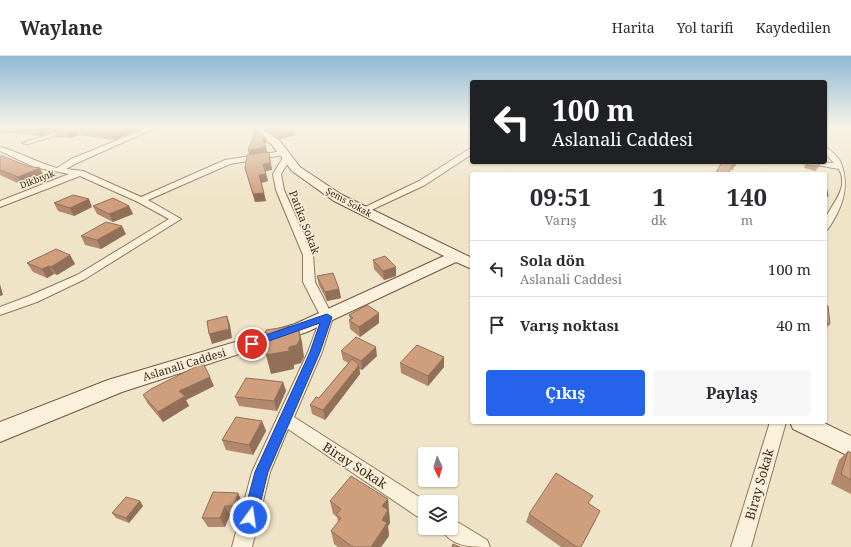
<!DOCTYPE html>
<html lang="tr">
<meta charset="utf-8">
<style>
:root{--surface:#fff;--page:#f7f7f7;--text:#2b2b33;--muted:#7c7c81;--line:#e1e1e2;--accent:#2563eb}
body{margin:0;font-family:"Noto Serif",serif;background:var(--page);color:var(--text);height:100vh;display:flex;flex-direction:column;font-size:15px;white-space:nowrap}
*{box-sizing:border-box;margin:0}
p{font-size:13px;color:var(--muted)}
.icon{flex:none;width:22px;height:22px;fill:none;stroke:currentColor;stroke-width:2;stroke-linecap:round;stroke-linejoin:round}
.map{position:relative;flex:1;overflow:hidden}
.side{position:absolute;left:470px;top:116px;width:357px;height:252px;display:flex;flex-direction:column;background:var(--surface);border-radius:4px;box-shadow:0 1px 3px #0004}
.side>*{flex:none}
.guide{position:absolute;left:470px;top:24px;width:357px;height:84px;border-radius:4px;box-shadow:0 1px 3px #0004;background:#202124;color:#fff;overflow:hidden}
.needle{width:26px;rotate:175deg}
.controls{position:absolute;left:418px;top:391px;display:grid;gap:8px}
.controls a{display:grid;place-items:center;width:40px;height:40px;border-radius:4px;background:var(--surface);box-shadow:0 1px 3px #0004;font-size:20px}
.pin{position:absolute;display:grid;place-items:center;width:34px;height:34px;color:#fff;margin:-17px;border:2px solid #fff;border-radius:50%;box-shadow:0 1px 4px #0007}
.me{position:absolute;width:44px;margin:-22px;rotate:14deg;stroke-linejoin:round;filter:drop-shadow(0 0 3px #0008)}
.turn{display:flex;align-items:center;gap:14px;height:84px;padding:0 16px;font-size:18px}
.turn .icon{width:52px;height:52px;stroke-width:2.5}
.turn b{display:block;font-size:28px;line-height:34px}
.eta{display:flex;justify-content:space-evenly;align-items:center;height:68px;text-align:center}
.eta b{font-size:24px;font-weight:700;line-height:28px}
.cta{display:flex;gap:8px;margin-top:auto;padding:8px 16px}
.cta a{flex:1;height:46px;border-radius:4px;background:var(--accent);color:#fff;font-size:16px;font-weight:700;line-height:46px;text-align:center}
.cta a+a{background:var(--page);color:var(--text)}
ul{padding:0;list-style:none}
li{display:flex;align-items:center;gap:12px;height:56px;padding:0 16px;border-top:1px solid var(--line)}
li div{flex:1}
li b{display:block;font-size:15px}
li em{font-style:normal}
header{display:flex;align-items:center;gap:24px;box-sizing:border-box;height:56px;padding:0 20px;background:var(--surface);border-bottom:1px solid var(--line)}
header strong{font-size:19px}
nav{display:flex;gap:22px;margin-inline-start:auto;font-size:14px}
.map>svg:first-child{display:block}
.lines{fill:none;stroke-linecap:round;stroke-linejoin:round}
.street-casing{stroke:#8d765c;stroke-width:2}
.secondary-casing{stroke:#6f573f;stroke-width:2}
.street{fill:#faf1dc;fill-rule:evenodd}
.secondary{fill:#faf1dc;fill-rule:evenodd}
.wall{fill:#b2896c}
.shaded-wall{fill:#916f58}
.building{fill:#cf9f7d;stroke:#916f58}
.route{fill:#2563eb;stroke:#184099}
.labels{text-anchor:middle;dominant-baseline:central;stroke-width:3;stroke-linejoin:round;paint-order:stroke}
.far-street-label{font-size:9px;fill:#3d2e20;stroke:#f7eed8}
.street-label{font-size:11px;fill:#3d2e20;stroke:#f7eed8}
.near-street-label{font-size:13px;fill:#3d2e20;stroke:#f7eed8}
</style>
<header>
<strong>Waylane</strong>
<nav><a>Harita</a><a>Yol tarifi</a><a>Kaydedilen</a></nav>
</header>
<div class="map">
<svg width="851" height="491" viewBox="0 0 851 491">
<rect width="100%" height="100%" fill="#f0e4c8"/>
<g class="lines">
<g class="street-casing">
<g id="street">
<path d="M71,72H80L28,88L22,87Z"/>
<path d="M147,72H155L77,107L66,113L83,115L141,141L225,104L283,95L287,97L283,99L230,108L148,144L181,163L85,223L37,246L0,259V251L29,240L77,219L169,163L138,146L80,120L0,151V145L69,118L34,111L0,95V91C20,96 37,107 57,112L71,103Z"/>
<path d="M257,72H269L257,74Z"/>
<path d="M825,91C830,93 835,99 839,103C851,127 844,150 828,173L825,174C825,171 824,167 825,164C830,149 850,133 839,113L811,108L807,106L834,107L825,97Z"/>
<path d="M469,93H472V98L425,129L365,157H359L357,155L419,125Z"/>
<path d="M284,100L291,102L281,118L284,134L313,199L315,226L333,261L322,296L294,361L427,446H425V464L418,461L288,373L270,416L252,491H232L252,416L308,296L321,261L303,226V199L276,134L273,118Z"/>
<path d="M770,366H786L751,491H731Z"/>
<path d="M451,462L487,484L490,491C471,491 450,491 441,472H451Z"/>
</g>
</g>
<g class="secondary-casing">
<g id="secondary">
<path d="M253,72H262L280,85L300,111L342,139L472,202V213L456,206L307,276L122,336L0,386V366L108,324L295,268L444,200L334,145L292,115L272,89Z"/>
<path d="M790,366H822L851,380V401L793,373Z"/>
</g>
</g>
<use href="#street" class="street"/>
<use href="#secondary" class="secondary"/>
</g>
<g class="wall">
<path d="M0,72H142L114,84L79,79L70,82L56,81L54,76L41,80L0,76Z"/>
<path d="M253,72L266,82L267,87H264L266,91L267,96H269L272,114L265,115L268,125L261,127L266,145L255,146L245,112L261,97Z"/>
<path d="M267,72H289L296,79L280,83L267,74Z"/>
<path d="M0,100L27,110L44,120L22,129L0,119Z"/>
<path d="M722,106H736L733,114H730Z"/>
<path d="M806,106L818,111L816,115L804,112Z"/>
<path d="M825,129L828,140L825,145Z"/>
<path d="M54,147L92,151L74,160L58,155Z"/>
<path d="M93,150H129L133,158L113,166L97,158Z"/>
<path d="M126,178L101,193L85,189L81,180Z"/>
<path d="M70,199L75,208L57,219L54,218L47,222L33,216L27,207Z"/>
<path d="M373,204L396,220L384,224L374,213Z"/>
<path d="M317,220L339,233L341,242L327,245L319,229Z"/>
<path d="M825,250L830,268L825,274Z"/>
<path d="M349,259L379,267L360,281L350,273L349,264L350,263Z"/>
<path d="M341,295L377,300L362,314L359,313L360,318L325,364L312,358L310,349L319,342L348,307L343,304Z"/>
<path d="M444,301V311L428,330L401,317L400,307Z"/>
<path d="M283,326L286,335L277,355L239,350L235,341Z"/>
<path d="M214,330L186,344L189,350L163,366L148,348L143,339Z"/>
<path d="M262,365L266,375L253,399L226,394L222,384Z"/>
<path d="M848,395L851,397V438L831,428L839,404Z"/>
<path d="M238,437L242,446L239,459H230L225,471H208L202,462Z"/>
<path d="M388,443L390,467L388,470L389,480L381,491H338L334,488L331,475L338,466L337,461L333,458L330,445Z"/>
<path d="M140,445L143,450L129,467L116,462L112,457Z"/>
<path d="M589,448L596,464L581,491H561L526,466L529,458Z"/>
</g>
<g class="shaded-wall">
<path d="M44,72H67L53,75L54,76L41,80L38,73Z"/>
<path d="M126,72H142L114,84L111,78Z"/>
<path d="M76,73L79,79L70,82L67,76Z"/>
<path d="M295,75L296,79L280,83V79Z"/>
<path d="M266,82L267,87H263L262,83Z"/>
<path d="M266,91L267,96L249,99L248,94Z"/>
<path d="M269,96L272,114L264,115L263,108Z"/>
<path d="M40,112L44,120L22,129L18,121Z"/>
<path d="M266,118L268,125L261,127L259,119Z"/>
<path d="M264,137L266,145L255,146L253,138Z"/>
<path d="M89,143L92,151L74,160L70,152Z"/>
<path d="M129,150L133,158L113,166L109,158Z"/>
<path d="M122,170L126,178L101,193L97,184Z"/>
<path d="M70,199L75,208L57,219L51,211Z"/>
<path d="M49,210L54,218L47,222L42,213Z"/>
<path d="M396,211V220L384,224L383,215Z"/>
<path d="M0,228L3,239L0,240Z"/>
<path d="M339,233L341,242L327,245L325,236Z"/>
<path d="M379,257V267L360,281L359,271Z"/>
<path d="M227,260L230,269L232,282L212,288L209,278Z"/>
<path d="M298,269L302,286L304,301L301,307L294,309V313L271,318L266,299Z"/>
<path d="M376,291L377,300L362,314L361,305Z"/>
<path d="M444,301V311L428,330V320Z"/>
<path d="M359,309L360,318L325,364L323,354Z"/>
<path d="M210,321L214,330L186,344L189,350L163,366L158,356L179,335Z"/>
<path d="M283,326L286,335L277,355L274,345Z"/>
<path d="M262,365L266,375L253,399L249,389Z"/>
<path d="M238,437L242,446L239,459L234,450Z"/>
<path d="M388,443L390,467L388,470L389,480L381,491H371L382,464V450Z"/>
<path d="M140,445L143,450L129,467L126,462Z"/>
<path d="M225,450L230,459L225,471L220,462Z"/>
</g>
<g class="building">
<path d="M19,72H44L38,73Z"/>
<path d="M64,72H126L111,78L76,73L67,76L53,75Z"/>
<path d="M253,72H255L266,82L262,83L266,91L248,94L255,77Z"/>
<path d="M269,72H289L295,75L280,79Z"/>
<path d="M269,96L270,107L263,108L266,118L259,119L264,137L253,138L245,112L247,99Z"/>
<path d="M0,100H3L27,110L40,112L18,121L0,114Z"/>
<path d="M722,106H736L735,110L732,109L728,118H715Z"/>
<path d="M807,106H816L820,107L818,111L806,109Z"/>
<path d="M825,129H826L828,140L825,139Z"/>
<path d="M73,139L89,143L70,152L54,147Z"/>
<path d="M113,142L129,150L109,158L93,150Z"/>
<path d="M106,166L122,170L97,184L81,180Z"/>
<path d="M56,193L70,199L51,211L49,210L42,213L27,207Z"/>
<path d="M385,200L396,211L383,215L373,204Z"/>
<path d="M333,217L339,233L325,236L317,220Z"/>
<path d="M367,249L379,257L359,271L349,264L353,262L349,259Z"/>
<path d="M825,250H828L830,268L825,267Z"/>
<path d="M227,260L229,273L209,278L207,265Z"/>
<path d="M298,269L300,283L297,289L289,291V295L266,299V274Z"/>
<path d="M356,281L376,291L361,305L341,295Z"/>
<path d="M417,289L444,301L428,320L400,307Z"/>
<path d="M352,303L359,309L323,354L310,349L316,341L319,342Z"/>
<path d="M203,307L210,321L179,335L185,340L158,356L143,339L151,333Z"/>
<path d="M246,322L283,326L274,345L235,341Z"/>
<path d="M236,361L262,365L249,389L222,384Z"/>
<path d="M848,395L851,397V424L841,418Z"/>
<path d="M556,417L593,440L588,447L600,455L581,491H577L529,458Z"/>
<path d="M351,420L388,443L382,450L388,454L382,464L387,467L371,491H353L331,475L341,462L336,459L341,453L330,445Z"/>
<path d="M213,436L238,437L234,450H225L220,462H202Z"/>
<path d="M126,441L140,445L126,462L112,457Z"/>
<path d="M453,488L460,491H452Z"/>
</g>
<linearGradient id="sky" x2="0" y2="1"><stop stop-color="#8fbad6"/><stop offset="0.51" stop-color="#f8f3e6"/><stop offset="1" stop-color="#f8f3e6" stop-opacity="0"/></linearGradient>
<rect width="851" height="140" fill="url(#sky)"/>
<path class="route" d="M327,258L332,261L320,296L268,416L257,461L255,466L250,468L245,466L243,461L255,416L310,296L320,267L252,291L247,288L248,285Z"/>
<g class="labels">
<g class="far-street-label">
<text transform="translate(37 123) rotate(-21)">Dikbıyık</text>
<text transform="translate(349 146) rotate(29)">Şems Sokak</text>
</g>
<g class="street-label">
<text transform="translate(305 166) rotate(69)">Patika Sokak</text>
<text transform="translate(184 308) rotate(-17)">Aslanali Caddesi</text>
</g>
<g class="near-street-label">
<text transform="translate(355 409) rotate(33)">Biray Sokak</text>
<text transform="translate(759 428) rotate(-74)">Biray Sokak</text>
</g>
</g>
</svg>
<div class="controls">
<a><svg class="needle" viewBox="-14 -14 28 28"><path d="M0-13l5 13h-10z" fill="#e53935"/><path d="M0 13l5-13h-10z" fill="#7c7c81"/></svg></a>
<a><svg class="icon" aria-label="layers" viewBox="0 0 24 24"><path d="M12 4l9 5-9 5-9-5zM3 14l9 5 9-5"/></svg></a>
</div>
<div class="pin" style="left:252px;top:288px;background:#d93025"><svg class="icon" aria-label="arrive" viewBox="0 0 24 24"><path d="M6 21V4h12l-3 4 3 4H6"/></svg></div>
<svg class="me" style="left:250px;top:461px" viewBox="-20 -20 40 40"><circle r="17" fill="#2563eb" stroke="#fff" stroke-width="3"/><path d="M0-11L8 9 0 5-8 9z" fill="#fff"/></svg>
<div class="guide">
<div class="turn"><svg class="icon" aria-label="left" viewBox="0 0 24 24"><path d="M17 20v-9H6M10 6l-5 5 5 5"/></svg><div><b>100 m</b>Aslanali Caddesi</div></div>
</div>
<section class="side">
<div class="eta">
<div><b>09:51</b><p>Varış</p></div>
<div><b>1</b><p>dk</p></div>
<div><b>140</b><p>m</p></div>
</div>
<ul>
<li><svg class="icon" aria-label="left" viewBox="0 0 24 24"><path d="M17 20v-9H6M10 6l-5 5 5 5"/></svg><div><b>Sola dön</b><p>Aslanali Caddesi</p></div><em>100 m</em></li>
<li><svg class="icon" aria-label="arrive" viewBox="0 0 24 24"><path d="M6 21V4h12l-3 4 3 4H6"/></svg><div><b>Varış noktası</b></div><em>40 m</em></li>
</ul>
<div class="cta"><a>Çıkış</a><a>Paylaş</a></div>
</section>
</div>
